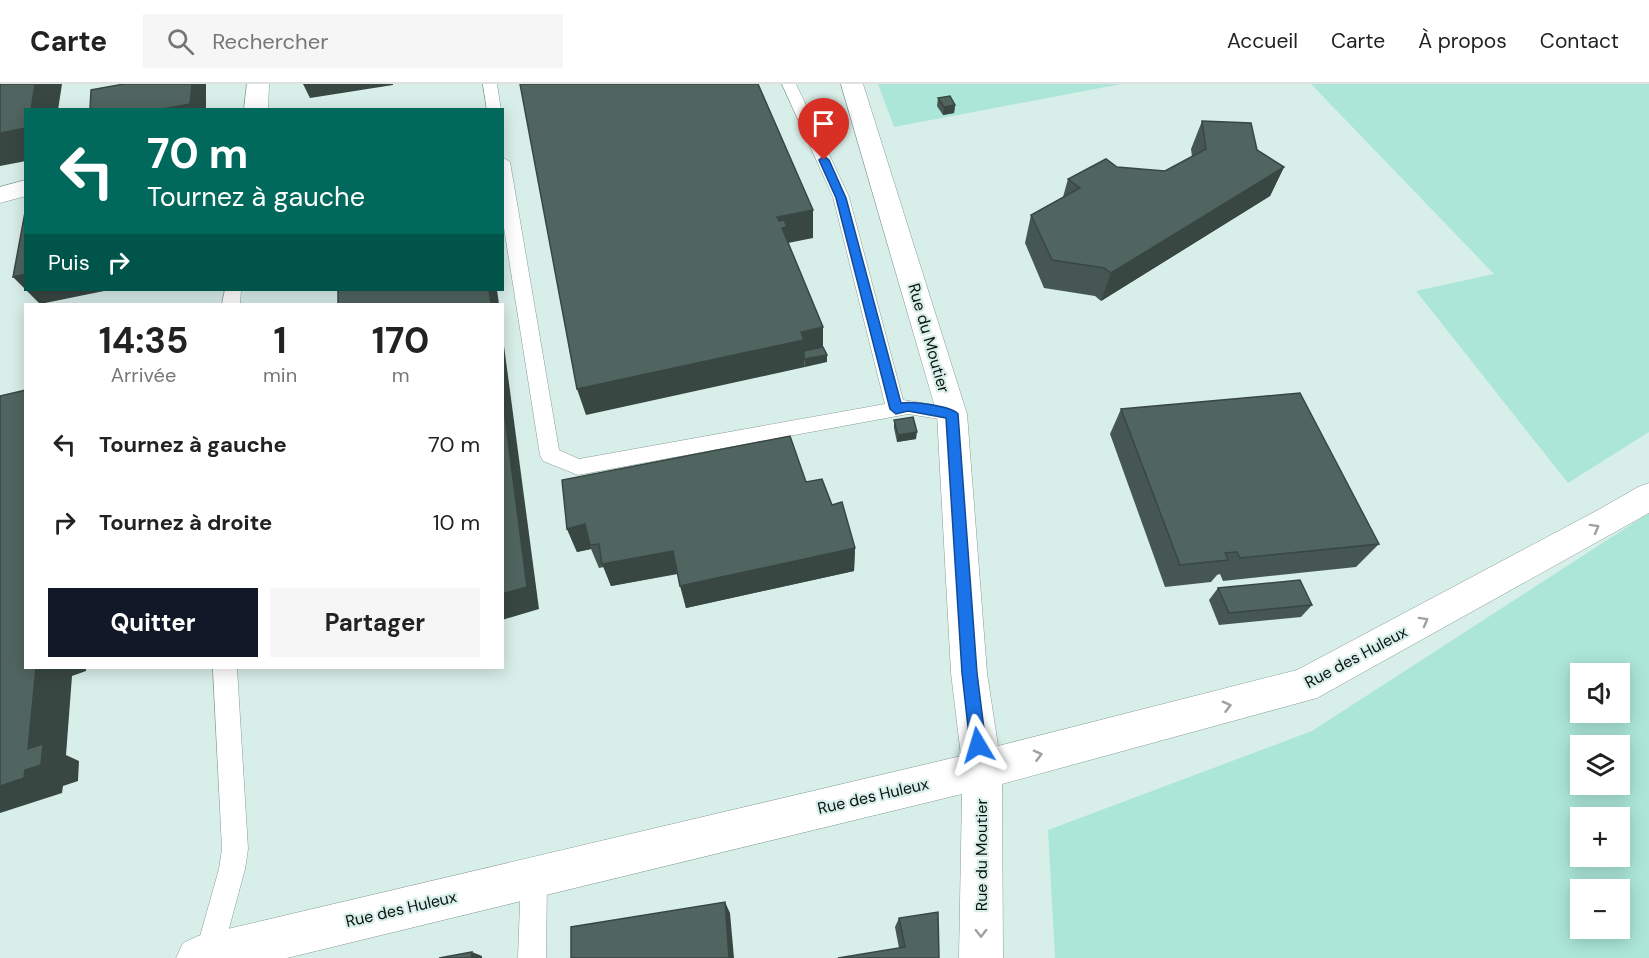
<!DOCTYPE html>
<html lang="fr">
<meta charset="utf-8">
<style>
:root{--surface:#fff;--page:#f6f6f6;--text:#222;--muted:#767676;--line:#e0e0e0;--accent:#111827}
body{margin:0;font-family:"DM Sans",sans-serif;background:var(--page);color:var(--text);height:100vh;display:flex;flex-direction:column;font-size:22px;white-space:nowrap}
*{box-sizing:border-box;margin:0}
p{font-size:20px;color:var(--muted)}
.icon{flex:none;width:33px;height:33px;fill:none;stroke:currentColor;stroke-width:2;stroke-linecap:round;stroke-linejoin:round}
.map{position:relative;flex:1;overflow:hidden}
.sheet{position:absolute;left:24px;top:219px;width:480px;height:366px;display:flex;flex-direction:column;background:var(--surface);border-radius:0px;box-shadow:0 3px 15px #0003}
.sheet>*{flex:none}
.guide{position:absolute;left:24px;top:24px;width:480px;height:183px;border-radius:0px;box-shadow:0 3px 15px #0003;background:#00695c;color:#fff;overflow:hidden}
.fabs{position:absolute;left:1570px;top:579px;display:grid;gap:12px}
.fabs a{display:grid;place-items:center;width:60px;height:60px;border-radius:0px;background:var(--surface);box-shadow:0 3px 15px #0003;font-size:30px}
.pin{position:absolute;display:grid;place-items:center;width:51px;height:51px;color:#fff;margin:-62px -26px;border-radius:50% 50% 50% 0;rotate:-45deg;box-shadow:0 0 6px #0007}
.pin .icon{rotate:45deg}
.me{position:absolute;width:66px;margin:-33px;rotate:353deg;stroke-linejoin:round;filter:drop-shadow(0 0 4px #0008)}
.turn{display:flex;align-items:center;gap:21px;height:126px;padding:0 24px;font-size:27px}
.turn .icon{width:78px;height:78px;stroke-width:2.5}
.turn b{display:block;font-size:42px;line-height:51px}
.then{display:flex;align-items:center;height:57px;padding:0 24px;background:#0003;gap:12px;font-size:22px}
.eta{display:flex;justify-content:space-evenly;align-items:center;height:102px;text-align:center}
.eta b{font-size:36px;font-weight:700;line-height:42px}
.button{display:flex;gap:12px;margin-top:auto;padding:12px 24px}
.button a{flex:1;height:69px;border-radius:0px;background:var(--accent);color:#fff;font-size:24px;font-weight:700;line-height:69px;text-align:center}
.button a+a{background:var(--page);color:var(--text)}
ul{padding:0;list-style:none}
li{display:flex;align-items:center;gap:18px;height:78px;padding:0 24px}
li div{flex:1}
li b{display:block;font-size:22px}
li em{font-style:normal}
header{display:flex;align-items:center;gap:36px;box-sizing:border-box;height:84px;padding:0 30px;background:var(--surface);border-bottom:2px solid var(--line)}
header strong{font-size:28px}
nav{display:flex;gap:33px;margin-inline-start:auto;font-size:21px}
.search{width:420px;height:54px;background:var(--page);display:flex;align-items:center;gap:15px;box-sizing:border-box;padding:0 21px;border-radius:0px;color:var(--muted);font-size:22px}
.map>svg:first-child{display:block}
.green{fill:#ace6d9;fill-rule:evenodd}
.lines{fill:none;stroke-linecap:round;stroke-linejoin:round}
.service-casing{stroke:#879d97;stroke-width:1}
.minor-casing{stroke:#879d97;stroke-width:1}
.service{fill:#fff;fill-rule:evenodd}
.minor{fill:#fff;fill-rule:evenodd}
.wall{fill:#465753}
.shaded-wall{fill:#394743}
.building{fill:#516560;stroke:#394743;stroke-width:1.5}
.oneway{stroke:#9da1a0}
.route{fill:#1a73e8;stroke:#114b97;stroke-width:1.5}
.labels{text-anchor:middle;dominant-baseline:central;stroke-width:4.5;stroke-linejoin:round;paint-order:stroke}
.street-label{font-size:16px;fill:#0b1311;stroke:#d8eee9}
</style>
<header>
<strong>Carte</strong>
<div class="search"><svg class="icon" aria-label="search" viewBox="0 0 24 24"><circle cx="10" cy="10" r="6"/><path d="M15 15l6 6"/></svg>Rechercher</div>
<nav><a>Accueil</a><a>Carte</a><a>À propos</a><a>Contact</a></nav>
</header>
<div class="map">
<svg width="1649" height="874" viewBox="0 0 1649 874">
<rect width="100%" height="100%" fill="#d8eee9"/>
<g class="green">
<path d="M878,0H1121L894,43Z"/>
<path d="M1311,0H1649V348L1568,399L1416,207L1494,190Z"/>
<path d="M1649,429V874H1055L1048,746L1312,647ZM1581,590H1620V628H1581ZM1581,662H1620V700H1581ZM1581,734H1620V772H1581ZM1581,806H1620V844H1581Z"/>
</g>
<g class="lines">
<g class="service-casing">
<g id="service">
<path d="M483,0H497L501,26H487Z"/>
<path d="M782,0H796L849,113L903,316L959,325L962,330L959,335L952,337L908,330L578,391L543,377L540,371L502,131V73L510,78L559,366L579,375L885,320L833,113Z"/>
<path d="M225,206H241L240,220H222Z"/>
<path d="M213,584H237L248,765L245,785L221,874H197L195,870L219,785L222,765Z"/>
<path d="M534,780L543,784L547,793L546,874H518L521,793L525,784Z"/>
</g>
</g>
<g class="minor-casing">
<g id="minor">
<path d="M247,0H269L268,26H244Z"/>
<path d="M841,0H863L967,330L987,589L998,662L1297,586L1598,426L1638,403L1649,399V429L1317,614L1002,700L1003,874H959L962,710L287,874H176L183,859L198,852L961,672L951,589L937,330Z"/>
<path d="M26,96V112L0,119V103Z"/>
</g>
</g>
<use href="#service" class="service"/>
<use href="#minor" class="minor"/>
</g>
<g class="wall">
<path d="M938,14L955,21L954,29L943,31L937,22Z"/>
<path d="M1202,37L1257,66L1284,83L1270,112L1101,217L1095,212L1044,204L1025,159L1031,131L1063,113L1068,95L1117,83L1165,87L1192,73L1191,65Z"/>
<path d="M1121,325L1379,460L1356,483L1223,497L1220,490L1217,491L1211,498L1165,503L1110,350Z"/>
<path d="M894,336L916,355L897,358L894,344Z"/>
<path d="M806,398L832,421L855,464L854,487L686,524L678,490L611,502L604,483L599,484L591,465L577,468L567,445Z"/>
<path d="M1218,504L1312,521L1301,533L1219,541L1209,516Z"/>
<path d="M899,834L939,874L899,864L895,843Z"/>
</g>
<g class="shaded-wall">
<path d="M35,0H62L58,26H31Z"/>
<path d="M165,0H206V26H158Z"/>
<path d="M303,0H393V1L310,14Z"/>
<path d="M955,21L954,29L943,31L944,23Z"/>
<path d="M26,44V77L0,82V49Z"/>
<path d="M1284,83L1270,112L1101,217L1111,189Z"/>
<path d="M813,126V154L788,159L777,133Z"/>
<path d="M26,190V206H109L40,220L13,193Z"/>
<path d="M489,206H497L499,220H491Z"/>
<path d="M823,243V270L804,274L805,283L586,331L577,305Z"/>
<path d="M502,247L539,525L502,536Z"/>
<path d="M827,271V278L805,283L804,275Z"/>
<path d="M917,348L916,355L897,358L898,351Z"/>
<path d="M585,440L591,465L577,468L567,445Z"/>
<path d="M855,464L854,487L686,524L680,502Z"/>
<path d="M673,467L680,489L611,502L602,480Z"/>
<path d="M36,584H86V587L72,592L66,671L79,677L78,697L63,702L62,709L0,729V702L28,665Z"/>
<path d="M725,818L730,829L734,874H729Z"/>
<path d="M472,868L482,872V874H471Z"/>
</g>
<g class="building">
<path d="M0,0H35L31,26H26V44L0,49Z"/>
<path d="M124,0H192L190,20L158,26H90L91,6Z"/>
<path d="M520,0H758L813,126L777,133L779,137L784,136L787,143L782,144L823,243L801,248L804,256L577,305Z"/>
<path d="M950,12L955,21L944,23L938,14Z"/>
<path d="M1202,37L1251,39L1257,66L1284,83L1111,189L1104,184L1052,176L1031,131L1080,104L1068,95L1106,75L1117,83L1165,87L1206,65Z"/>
<path d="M26,123V190L13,193Z"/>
<path d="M338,206H489L491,220H338Z"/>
<path d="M823,263L827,271L804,275V267Z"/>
<path d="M26,306V584H36L28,665L43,660L41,681L25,686L24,694L0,702V312Z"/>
<path d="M1300,309L1379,460L1240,474L1237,468L1225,469L1228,476L1180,481L1121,325Z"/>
<path d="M502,310L527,503L502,510Z"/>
<path d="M913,333L917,348L898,351L894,336Z"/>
<path d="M790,352L806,398L822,395L832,421L842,418L855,464L680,502L673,467L602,480L599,460L590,461L585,440L567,445L562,396Z"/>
<path d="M1300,496L1312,521L1229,529L1218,504Z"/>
<path d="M725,818L729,874H571V843Z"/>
<path d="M938,828L939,874H838L905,863L899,834Z"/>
<path d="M472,868L471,874H439Z"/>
</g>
<defs><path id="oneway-chevron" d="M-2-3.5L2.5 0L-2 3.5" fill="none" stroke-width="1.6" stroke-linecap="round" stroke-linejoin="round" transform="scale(1.5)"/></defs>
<g class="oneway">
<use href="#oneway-chevron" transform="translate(1595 444) rotate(-29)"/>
<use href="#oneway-chevron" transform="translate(1424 537) rotate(-29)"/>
<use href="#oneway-chevron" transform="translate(1227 622) rotate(-15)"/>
<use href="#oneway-chevron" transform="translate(1038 671) rotate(-14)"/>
<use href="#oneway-chevron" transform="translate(981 849) rotate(90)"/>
</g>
<path class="route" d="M824,72L829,76L846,114L901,319C912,317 952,322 958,330L977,589L986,661L984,666L978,668L973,666L970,661L962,589L946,334L908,327L896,330L890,325L836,114L819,76Z"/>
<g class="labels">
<g class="street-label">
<text transform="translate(929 254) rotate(74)">Rue du Moutier</text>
<text transform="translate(1356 573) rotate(-28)">Rue des Huleux</text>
<text transform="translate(873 712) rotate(-13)">Rue des Huleux</text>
<text transform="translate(981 771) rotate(-90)">Rue du Moutier</text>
<text transform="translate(401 825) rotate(-13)">Rue des Huleux</text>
</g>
</g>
</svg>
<div class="fabs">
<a><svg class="icon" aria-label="sound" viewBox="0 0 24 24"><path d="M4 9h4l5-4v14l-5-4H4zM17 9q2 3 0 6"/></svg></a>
<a><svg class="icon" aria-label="layers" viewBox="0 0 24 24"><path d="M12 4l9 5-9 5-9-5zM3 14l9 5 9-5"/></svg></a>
<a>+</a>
<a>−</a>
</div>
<div class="pin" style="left:824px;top:76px;background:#d93025"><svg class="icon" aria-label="arrive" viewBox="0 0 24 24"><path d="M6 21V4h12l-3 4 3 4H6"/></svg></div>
<svg class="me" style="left:978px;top:661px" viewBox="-20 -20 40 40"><path d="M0-17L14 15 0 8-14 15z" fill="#1a73e8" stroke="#fff" stroke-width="4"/></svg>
<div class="guide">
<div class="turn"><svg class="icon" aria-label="left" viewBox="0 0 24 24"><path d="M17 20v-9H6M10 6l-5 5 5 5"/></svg><div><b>70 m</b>Tournez à gauche</div></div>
<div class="then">Puis<svg class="icon" aria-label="right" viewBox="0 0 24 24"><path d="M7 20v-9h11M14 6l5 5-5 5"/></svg></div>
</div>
<section class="sheet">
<div class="eta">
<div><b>14:35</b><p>Arrivée</p></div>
<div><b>1</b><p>min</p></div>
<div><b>170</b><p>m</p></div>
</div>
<ul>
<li><svg class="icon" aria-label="left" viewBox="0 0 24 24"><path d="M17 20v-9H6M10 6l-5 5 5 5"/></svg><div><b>Tournez à gauche</b></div><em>70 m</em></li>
<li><svg class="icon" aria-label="right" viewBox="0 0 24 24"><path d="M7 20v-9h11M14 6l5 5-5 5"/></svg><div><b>Tournez à droite</b></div><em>10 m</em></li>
</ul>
<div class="button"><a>Quitter</a><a>Partager</a></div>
</section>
</div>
